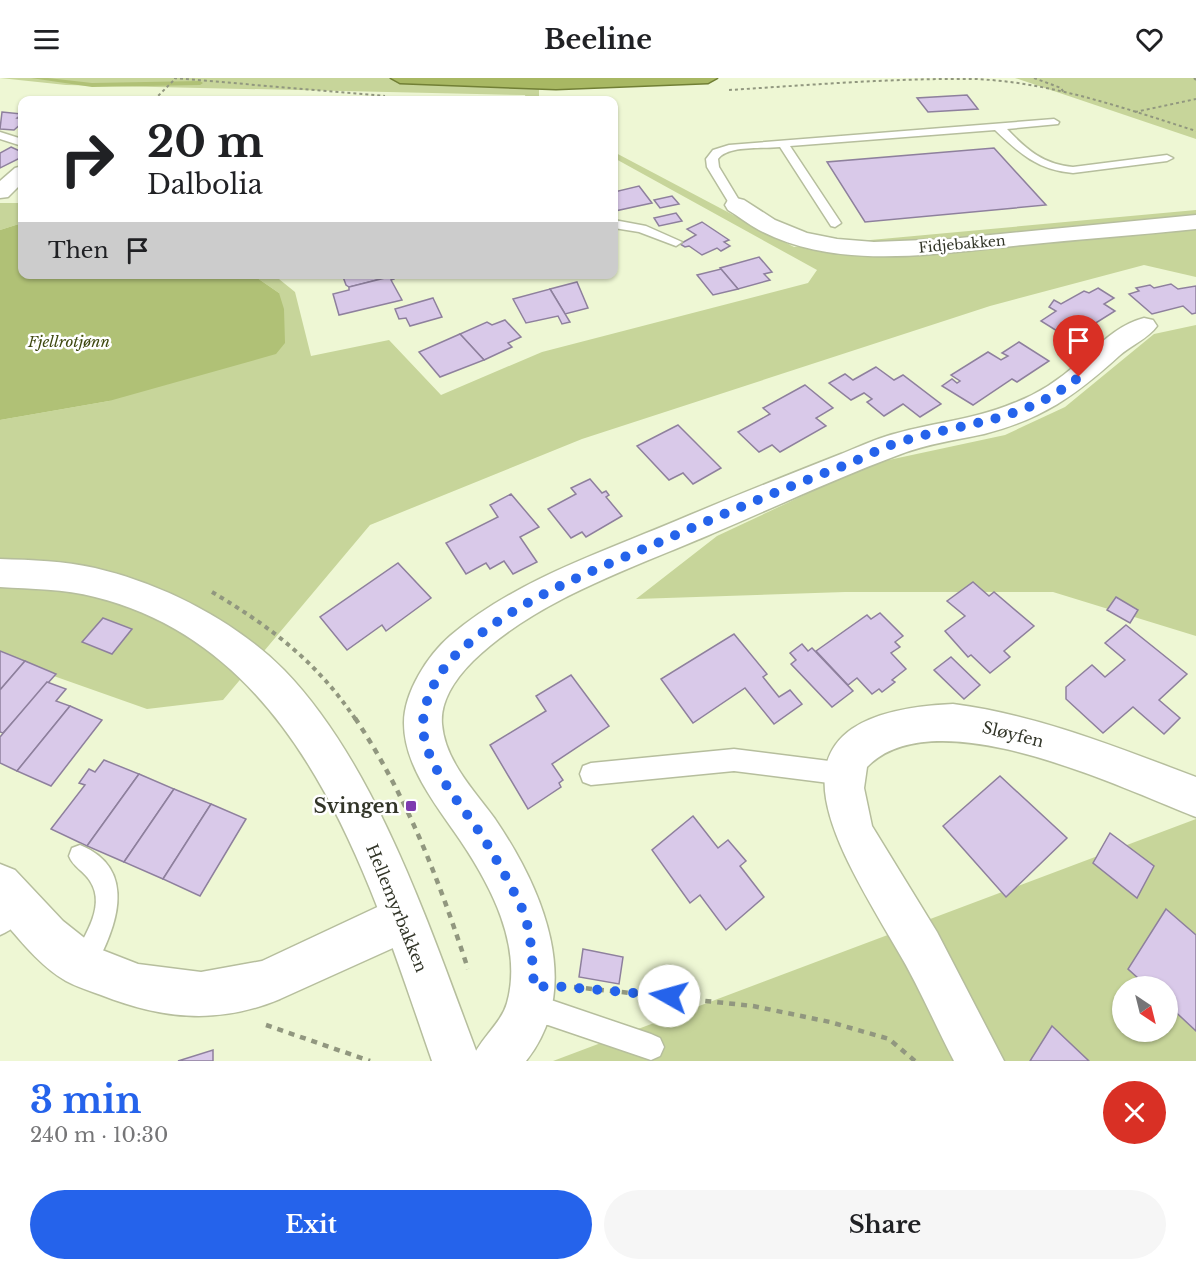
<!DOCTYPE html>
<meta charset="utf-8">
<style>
:root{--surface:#fff;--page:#f6f6f6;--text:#202124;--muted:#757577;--accent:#2563eb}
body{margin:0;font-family:"Libre Baskerville",serif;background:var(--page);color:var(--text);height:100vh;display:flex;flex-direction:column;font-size:22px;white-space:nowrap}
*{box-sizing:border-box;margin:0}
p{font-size:20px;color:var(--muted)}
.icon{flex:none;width:33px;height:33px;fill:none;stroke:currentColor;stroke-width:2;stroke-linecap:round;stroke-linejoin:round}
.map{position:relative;height:983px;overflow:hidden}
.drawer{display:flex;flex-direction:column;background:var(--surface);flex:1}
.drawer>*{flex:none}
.top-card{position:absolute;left:18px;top:18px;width:600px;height:183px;border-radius:12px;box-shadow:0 2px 4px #0004;background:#fff;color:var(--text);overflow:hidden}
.needle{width:39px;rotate:145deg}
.controls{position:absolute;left:1112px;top:898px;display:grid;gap:12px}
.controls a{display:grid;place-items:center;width:66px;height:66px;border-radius:50%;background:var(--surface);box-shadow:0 2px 4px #0004;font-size:30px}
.pin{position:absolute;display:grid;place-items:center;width:51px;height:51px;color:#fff;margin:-62px -26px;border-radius:50% 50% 50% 0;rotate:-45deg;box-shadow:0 0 6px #0007}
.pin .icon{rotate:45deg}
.me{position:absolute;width:66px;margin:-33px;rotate:277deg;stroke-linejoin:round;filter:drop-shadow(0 0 4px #0008)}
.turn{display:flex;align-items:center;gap:21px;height:126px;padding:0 30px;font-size:27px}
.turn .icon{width:78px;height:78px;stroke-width:2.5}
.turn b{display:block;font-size:42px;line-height:51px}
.then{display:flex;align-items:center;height:57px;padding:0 30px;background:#0003;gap:12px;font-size:22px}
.round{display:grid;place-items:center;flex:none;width:63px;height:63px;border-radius:32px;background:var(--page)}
.summary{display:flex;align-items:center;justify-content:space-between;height:102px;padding:0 30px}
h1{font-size:36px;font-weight:700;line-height:45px;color:var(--accent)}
.cta{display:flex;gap:12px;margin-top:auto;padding:12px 30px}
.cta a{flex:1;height:69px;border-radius:36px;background:var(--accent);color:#fff;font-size:24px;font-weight:700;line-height:69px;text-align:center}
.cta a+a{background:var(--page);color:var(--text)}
header{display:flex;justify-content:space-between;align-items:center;height:78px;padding:0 30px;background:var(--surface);font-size:27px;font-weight:700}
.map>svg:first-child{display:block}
.green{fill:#c7d59a;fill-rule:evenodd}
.water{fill:#b0c176}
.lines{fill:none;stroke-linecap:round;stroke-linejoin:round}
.stream{fill:#b0c176;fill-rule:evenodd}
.building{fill:#d9c9e9;stroke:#8e809d;stroke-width:1.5}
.service-casing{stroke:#b6be9d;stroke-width:3}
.minor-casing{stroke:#b6be9d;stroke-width:3}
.tertiary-casing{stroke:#b6be9d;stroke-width:3}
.trunk-casing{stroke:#717f35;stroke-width:3}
.path-far2{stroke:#91977f;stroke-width:2;stroke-dasharray:3 3;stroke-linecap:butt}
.path-far1{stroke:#91977f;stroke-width:4;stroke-dasharray:4.5 4.5;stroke-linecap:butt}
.path{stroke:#91977f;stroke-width:4.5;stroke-dasharray:6 6;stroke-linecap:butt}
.service{fill:#fff;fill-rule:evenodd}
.minor{fill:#fff;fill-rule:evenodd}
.tertiary{fill:#fff;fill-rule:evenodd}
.trunk{fill:#a8b863;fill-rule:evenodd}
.route{stroke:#2563eb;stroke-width:10;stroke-dasharray:0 18}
.poi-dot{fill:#7e3baf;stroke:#fff;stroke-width:2}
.labels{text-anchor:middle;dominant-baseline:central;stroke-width:5;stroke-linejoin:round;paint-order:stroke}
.far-street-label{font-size:14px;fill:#323528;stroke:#fff}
.far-water-label{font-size:15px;font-style:italic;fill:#3e480f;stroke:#fff}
.street-label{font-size:16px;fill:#323528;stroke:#fff}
.near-poi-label{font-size:20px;font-weight:bold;fill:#323528;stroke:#fff;text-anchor:end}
</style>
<header><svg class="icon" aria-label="menu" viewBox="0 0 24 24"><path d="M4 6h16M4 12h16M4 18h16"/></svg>Beeline<svg class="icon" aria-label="heart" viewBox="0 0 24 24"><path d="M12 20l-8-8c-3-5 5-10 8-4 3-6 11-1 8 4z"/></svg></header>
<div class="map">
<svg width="1196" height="983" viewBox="0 0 1196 983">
<rect width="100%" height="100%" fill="#eef7d4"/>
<g class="green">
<path d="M0,0H539V22H526L525,17L66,7Z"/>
<path d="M1015,0H1196V61Z"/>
<path d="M614,74L794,169L1196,132V199L1144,187L990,228L582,361L370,447L223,622L147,631L0,579V342L109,323L279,215L253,197H274L295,214L311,278L389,262L441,317L542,274L808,205L817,192L614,80Z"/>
<path d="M0,125H22V145L0,152Z"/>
<path d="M1196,247V558L1053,514H845L636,521L717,458L870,386L1005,357L1065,329L1154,256Z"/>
<path d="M1196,741V983H553ZM1122,909H1167V954H1122Z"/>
</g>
<path class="water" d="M22,145V196L253,197L279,215L284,231L285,265L276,276L109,323L0,342V152Z"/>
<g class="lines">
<path class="stream" d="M31,0H48L92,5L200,3L203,5L200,7L92,9Z"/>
</g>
<g class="building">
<path d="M967,17L978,31L928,34L917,20Z"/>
<path d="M2,34L22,36L17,40L22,41V45L14,52L0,51Z"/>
<path d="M11,69L22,74V79L0,90V75Z"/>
<path d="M994,70L1046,127L865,144L827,84Z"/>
<path d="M639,108L652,125L615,133L614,114Z"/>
<path d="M672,118L679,126L660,130L654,122Z"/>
<path d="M676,135L682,143L659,148L654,140Z"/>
<path d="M702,144L729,162L724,164L730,168L721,173L717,170L702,177L689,168L685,169L680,166L696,157L687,151Z"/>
<path d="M759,179L772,194L764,196L770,202L738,211L720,190Z"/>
<path d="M721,191L738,211L713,217L697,197Z"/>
<path d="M342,196H392L393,198L349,209L346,207Z"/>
<path d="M393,198L394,201L391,202L402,222L339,237L333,216L349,212V209Z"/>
<path d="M577,204L588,230L565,236L550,211Z"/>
<path d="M1171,206L1178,211L1196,208V235L1192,236L1183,228L1152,236L1129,216L1139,213L1136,210L1150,207L1154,210Z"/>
<path d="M1098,210L1114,220L1104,226L1115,233L1070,261L1041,243L1056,233L1049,229L1054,222L1061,226L1084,213L1089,215Z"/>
<path d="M550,211L570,244L562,246L558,238L526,245L513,221Z"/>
<path d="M433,220L442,239L410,248L406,240L399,241L395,231Z"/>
<path d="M505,242L521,259L508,265L512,269L484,282L460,256L487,244L492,247Z"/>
<path d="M460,256L484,282L440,299L419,274Z"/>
<path d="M1019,264L1049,283L1017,304L1012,301L973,327L942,308L952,301L957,305L960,303L951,297L988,274L1001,282L1008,278L1002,275Z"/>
<path d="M876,289L894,302L903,297L941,326L920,339L903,326L884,338L867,324L872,321L864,315L851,322L829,305L845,296L853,302Z"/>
<path d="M805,307L833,330L816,340L826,348L780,374L772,367L759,374L738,354L770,336L763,330Z"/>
<path d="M678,347L721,390L693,406L683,395L669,402L637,368Z"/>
<path d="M590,401L602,415L606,413L609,417L606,419L622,438L586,459L582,454L571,460L548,431L576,416L571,410Z"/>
<path d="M511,416L539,449L520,459L537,484L513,496L504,483L490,491L486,485L466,496L446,465L498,439L490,427Z"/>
<path d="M398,485L431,520L386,553L382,547L347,572L320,539Z"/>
<path d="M973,504L989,518L994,514L1034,548L1004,573L1010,579L990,595L971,577L968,579L945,553L965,538L947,523Z"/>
<path d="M1116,519L1138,532L1130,545L1107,532Z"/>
<path d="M880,535L903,558L895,564L900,569L891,575L906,591L892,602L895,604L882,614L879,611L872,616L857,600L848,607L816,573L867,537L871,541Z"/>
<path d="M103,540L132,551L112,576L82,564Z"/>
<path d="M1126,547L1187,596L1159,622L1180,640L1164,656L1133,629L1103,655L1066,621V609L1092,587L1105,599L1125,582L1105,565Z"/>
<path d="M734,556L767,596L763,599L779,619L790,612L802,626L774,646L745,610L693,645L661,601Z"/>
<path d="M802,566L808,573L812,570L853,613L832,629L791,586L796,582L790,575Z"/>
<path d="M0,573L25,583L0,612Z"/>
<path d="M951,579L980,607L964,621L934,592Z"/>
<path d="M25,583L56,596L3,655L0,654V612Z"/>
<path d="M571,597L609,648L552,686L563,702L559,705L561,709L528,731L490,667L546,633L536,618Z"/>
<path d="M47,604L66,611L56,623L70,628L17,693L0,685V659Z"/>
<path d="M70,628L102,642L51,708L17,693Z"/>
<path d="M104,682L139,696L87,768L51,751L85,707L79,705L89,691L95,694Z"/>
<path d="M139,696L174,711L124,784L87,768Z"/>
<path d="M1000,698L1067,760L1006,819L943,748Z"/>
<path d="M174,711L211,726L163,801L124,784Z"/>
<path d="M211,726L246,741L200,818L163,801Z"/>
<path d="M693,738L718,770L728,762L746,783L740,788L764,819L726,852L700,817L690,825L652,772Z"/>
<path d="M1110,755L1154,788L1137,820L1093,785Z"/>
<path d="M1166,831L1196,857V953L1167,926V909H1148L1128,891Z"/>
<path d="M583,871L623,879L619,906L579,899Z"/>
<path d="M1052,948L1089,983H1030Z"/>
<path d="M213,972V983H178Z"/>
</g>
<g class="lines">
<g class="service-casing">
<g id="service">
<path d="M1054,41L1059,44L1058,46L1007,51C1027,72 1043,86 1073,89L1167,77L1173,80L1167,83L1073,95C1038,92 1020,76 995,52L790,68L841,145L835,149L831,148L780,69C763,71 728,67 718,81L719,89L742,127L740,130H732L707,89L706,81L713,72L729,67Z"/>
<path d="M0,54L22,61V68L0,61Z"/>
<path d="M614,142L646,148L682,164L676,168L639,154L614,150Z"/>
<path d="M734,671L845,685L853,688L856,696L853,704L845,707L734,693L591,707L583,704L580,696L583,688L591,685Z"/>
<path d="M80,767C141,792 115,854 91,896L82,899L73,896L70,887C80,863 108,830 90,803C84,793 73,789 69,778L72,770Z"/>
<path d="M18,816L26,820L30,828C24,841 13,852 0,857V829Z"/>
<path d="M527,920L548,921L651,956L660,960L664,969L660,978L651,982L548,947L527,946L518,942L514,933L518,924Z"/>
</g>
</g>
<g class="minor-casing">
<g id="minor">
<path d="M22,88V105L8,119L0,120V103L15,90Z"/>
<path d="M736,120L744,122L775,142L807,155L837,161L874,164L950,161L1196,137V151C1139,157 1081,161 1023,167C938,175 839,194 759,152C748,146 738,138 728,132L725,127L728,122Z"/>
<path d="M1144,240L1153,242L1157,248C1149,260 1130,268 1119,278C1075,318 1042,341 984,356C956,362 927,366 901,376C836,400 773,430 709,457C632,490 534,523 473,583C457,599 440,622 442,646C445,683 474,712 495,741C542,810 585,909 526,983H471C480,960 501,946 507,925C523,868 491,808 460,762C436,727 404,688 404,645C404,614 428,577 450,558C518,500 609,472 690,437C740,416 790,396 841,376C856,370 871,363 887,358C929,345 974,342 1014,325C1038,316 1059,302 1078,285C1098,268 1117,247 1144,240Z"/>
<path d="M953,626C1038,637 1116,669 1196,699V739C1121,710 935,619 867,689L864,710L872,748L937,854L1004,983H954C934,945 918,906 896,870C832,760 751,635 953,626Z"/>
<path d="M0,786L15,792L63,843L97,870L138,886L201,894L262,883L403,817L418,824L425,839L418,854L393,870L280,921C218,947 162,941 101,917C90,913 77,909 66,903C40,888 20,862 0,839Z"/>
</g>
</g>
<g class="tertiary-casing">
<path id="tertiary" d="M0,481C32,482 64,483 95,490C163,506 234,542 284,592C379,690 432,857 480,983H432C370,805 304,571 95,519C64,511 32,511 0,509Z"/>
</g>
<g class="trunk-casing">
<path id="trunk" d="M391,0H717L708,5L556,11L400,5Z"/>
</g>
<g class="path-far2">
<path d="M174,0L385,18"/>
<path d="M1034,0L1061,10L1064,15"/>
<path d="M1194,0L1196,2"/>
<path d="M729,12C810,7 893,0 975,1C1050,4 1124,30 1196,53"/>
<path d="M154,22L176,0"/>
<path d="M1135,34L1196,21"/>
</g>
<path class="path-far1" d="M212,514C271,549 317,584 356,642"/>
<g class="path">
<path d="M355,640C407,718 439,802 468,891"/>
<path d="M574,909L753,928L830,944L889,961L915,983"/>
<path d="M266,947L370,983"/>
</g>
<use href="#service" class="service"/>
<use href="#minor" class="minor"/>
<use href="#tertiary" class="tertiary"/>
<use href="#trunk" class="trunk"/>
</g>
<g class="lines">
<path class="route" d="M669,918L554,908L534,909C532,882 532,851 520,826C509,804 497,782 484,761C464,729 421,684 423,645C424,618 441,589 461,572C521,518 599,491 671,459C728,434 785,410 843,388C859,382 875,373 891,367C960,343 1018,348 1079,299"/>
</g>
<rect class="poi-dot" x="405" y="722" width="12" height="12" rx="3"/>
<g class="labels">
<g class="far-street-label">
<text transform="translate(962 166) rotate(-5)">Fidjebakken</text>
</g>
<g class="far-water-label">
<text x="69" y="263">Fjellrotjønn</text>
</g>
<g class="street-label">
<text transform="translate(1013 656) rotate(14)">Sløyfen</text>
<text transform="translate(397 830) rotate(68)">Hellemyrbakken</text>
</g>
<g class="near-poi-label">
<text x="399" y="728">Svingen</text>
</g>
</g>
</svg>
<div class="controls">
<a><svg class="needle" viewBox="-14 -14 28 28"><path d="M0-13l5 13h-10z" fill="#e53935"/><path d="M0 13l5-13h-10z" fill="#757577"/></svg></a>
</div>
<div class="pin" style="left:1079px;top:299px;background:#d93025"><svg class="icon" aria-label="arrive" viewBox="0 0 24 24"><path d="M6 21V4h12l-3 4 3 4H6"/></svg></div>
<svg class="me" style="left:669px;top:918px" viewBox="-20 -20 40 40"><circle r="19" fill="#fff"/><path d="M0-13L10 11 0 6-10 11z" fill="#2563eb"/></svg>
<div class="top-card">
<div class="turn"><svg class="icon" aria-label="right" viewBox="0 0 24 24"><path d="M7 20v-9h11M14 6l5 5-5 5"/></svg><div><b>20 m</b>Dalbolia</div></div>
<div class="then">Then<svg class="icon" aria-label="arrive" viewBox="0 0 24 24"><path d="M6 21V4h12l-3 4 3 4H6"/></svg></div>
</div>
</div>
<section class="drawer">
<div class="summary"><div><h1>3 min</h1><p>240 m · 10:30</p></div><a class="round" style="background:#d93025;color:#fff"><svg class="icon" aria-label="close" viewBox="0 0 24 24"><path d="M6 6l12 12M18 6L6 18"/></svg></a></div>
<div class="cta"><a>Exit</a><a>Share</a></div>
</section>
